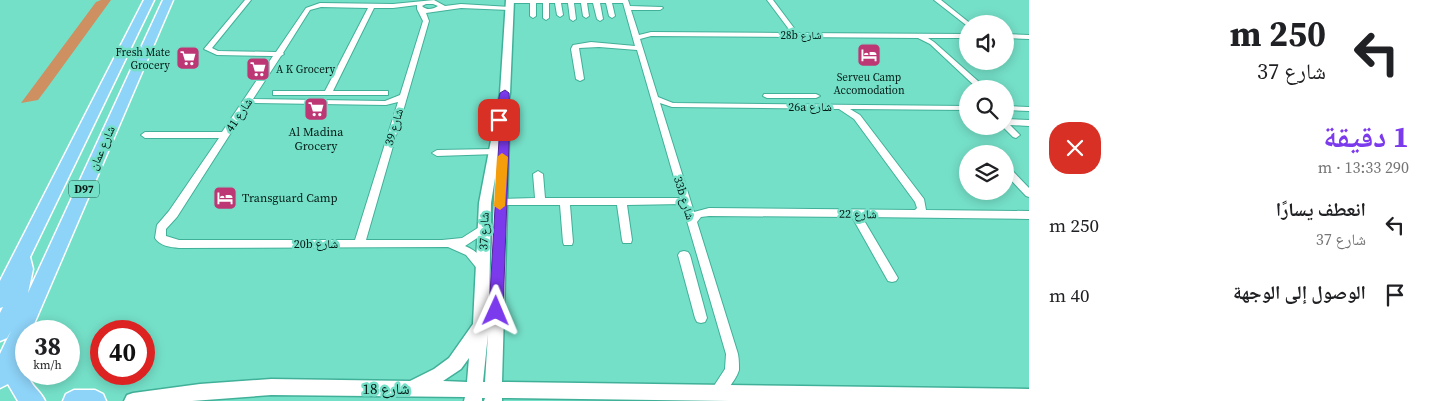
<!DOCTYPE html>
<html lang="ar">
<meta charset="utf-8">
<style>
:root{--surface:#fff;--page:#f2f2f2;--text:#202124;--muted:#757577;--accent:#7c3aed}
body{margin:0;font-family:"Source Serif 4","Noto Naskh Arabic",serif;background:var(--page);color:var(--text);direction:rtl;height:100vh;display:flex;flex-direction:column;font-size:19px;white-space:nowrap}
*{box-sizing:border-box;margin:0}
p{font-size:16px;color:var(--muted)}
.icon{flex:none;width:28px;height:28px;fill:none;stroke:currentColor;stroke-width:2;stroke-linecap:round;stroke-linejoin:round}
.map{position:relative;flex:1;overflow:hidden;direction:ltr}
.sheet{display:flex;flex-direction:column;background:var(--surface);width:400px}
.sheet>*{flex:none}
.banner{background:#fff;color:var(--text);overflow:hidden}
.fabs{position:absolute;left:959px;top:15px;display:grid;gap:10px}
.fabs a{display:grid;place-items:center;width:55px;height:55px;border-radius:50%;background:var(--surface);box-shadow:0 2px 12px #0003;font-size:25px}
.speed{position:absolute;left:15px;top:320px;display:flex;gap:10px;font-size:25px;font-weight:700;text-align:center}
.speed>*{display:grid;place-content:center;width:65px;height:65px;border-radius:50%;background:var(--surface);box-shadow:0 2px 12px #0003;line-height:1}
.speed small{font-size:12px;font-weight:400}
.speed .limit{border:8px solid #d22;background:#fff;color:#111}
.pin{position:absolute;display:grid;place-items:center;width:42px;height:42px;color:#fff;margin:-21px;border-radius:10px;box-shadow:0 2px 8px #0006}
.me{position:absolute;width:55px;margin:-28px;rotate:1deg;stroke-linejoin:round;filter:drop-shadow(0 0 4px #0008)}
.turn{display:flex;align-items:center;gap:18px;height:105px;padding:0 20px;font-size:22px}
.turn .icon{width:65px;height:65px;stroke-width:2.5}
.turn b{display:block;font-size:35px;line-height:42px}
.round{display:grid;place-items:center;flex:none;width:52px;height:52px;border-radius:20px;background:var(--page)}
.head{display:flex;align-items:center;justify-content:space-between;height:85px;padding:0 20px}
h1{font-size:30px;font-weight:700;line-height:38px;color:var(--accent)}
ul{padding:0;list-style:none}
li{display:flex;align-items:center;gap:15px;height:70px;padding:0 20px}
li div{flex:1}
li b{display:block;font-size:19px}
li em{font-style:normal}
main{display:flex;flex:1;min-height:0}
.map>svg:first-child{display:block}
.green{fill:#ce8f61}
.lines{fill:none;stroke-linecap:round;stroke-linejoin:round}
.minor-casing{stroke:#41b099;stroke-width:2}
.tertiary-casing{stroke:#41b099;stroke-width:3}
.primary-casing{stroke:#fff;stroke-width:3}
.minor{fill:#fff;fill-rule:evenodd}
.tertiary{fill:#fff;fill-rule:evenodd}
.primary{fill:#8ed3f8;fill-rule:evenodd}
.route{fill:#7c3aed;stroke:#51269a}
.slow{fill:#f59e0b}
.labels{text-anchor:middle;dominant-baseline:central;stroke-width:5;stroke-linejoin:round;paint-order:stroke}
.far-street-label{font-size:11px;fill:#031a15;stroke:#75e0c8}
.far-poi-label{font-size:11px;fill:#031a15;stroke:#75e0c8;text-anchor:end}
.shield{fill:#75e0c8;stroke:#25554b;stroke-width:1}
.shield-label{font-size:11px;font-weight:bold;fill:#031a15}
.street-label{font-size:12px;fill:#031a15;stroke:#75e0c8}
.poi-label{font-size:12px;fill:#031a15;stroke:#75e0c8}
.near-street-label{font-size:15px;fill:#031a15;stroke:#75e0c8}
</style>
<main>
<section class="sheet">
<div class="banner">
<div class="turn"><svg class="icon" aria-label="left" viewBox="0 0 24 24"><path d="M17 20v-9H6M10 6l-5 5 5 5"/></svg><div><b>250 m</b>شارع 37</div></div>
</div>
<div class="head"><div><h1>1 دقيقة</h1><p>290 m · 13:33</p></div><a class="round" style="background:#d93025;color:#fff"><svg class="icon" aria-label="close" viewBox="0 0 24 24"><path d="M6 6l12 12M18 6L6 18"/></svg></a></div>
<ul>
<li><svg class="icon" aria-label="left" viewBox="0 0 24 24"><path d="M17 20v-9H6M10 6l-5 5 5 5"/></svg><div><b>انعطف يسارًا</b><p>شارع 37</p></div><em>250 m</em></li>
<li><svg class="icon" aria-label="arrive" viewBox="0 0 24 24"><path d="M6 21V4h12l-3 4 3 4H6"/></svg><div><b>الوصول إلى الوجهة</b></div><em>40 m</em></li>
</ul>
</section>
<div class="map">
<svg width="1029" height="401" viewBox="0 0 1029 401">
<rect width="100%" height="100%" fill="#75e0c8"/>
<path class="green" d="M101,0H111L47,88L38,100L21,103L96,2Z"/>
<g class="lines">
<g class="minor-casing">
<g id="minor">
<path d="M245,0H251L212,48L218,51L276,52L306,8L320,3L393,4L434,0L445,6L461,4L511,7L512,8L509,10L461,8L426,13L429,21L366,240H442L462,238L484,224L488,225L489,228L488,231L465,246C476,250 483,258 489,268L487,271L483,272L479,271L466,255L448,247L179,248C170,247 160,246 155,238L157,225L169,211L219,138H145L141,135L145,132H222L273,56L217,55L204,49ZM426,4H433L438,6C433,9 427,11 422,6ZM417,5V9L423,21L400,95L385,101L253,99L281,56L284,54L283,53L310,10L321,7L368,8L325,91H273V95H388V91H333L374,8H393ZM398,102L355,240H179L166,236V229L177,217L250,103L386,105Z"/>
<path d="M508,0H628L630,6L662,7L663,8L660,10H631L639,35L651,32L786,33L788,28L767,0H773L794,28L793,33L968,34V38H928L934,42L987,89H978L930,44L918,38L651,36L640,39L658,97L673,103L968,106V110L850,109L860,115L924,199L926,210L1029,211V219L862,217L898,278L896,281L892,282L888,281L852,217L709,216L701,217L697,222L738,354C739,359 739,365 739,370C737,378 724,396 717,398L712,396L710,392L725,369L726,354L682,204L627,205L632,240L631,243H623L622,240L617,205H570L573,242L572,245H564L563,242L560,205H500L495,202L500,199L535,198L533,174L538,171L543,174L545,198H680L637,50L599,47L579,48L584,79L580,81L576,79L571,49L573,45L591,42L635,46L623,3H612L615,16L612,18L609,16L606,3H600L603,19L600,21L597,19L593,3H587L589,16L586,18L583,16L581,3H574L576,19L573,21L570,19L568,3H561L563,15L560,17L557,15L555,3H549V18L546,20L543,18V3H536V16L533,18L530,16V3H510L508,2ZM660,103L672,107L839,109L854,119L915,202L917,208L915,210L709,208L694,212Z"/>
<path d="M934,0H941L971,24L966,25Z"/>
<path d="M1005,34L1029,35V39L1005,38Z"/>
<path d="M764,94H816L820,96L816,98H767L763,96Z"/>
<path d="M1005,106L1029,107V111L1005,110Z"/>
<path d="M1005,119L1029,120V126L1010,125L1020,135L1016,138L1013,137L1002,126H1005Z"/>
<path d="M982,126H991L992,128L988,131Z"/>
<path d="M494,149L499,152L497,154L437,156L432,153L437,150Z"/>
<path d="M1005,165L1008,166L1029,188V197L1026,196L1005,174Z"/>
<path d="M684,251L688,252L690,255L707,318L705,322L701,323L697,322L695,318L678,255L680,252Z"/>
</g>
</g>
<g class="tertiary-casing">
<path id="tertiary" d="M506,0H514L510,93L503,135L509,138L502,382L1029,389V401H729L502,398V401H484L485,398H482V401H464L465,397L271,395L192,401H124L127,395L133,393L200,384L271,379L410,381L434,369L449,358L473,324L479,203L500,93ZM495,178L489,307L491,203ZM488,334L485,382H483ZM469,358L467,382L443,381L461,369Z"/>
</g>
<g class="primary-casing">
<g id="primary">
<path d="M144,0H154L30,257L33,269L28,293L163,0H173L31,331H26V374H28C30,386 40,390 45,401H18L8,384L0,388V354L11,331L7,338L0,341V313L3,307L0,308V281Z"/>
<path d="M74,390H95L103,394L106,401H63L66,394Z"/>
</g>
</g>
<use href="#minor" class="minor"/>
<use href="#tertiary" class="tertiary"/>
<use href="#primary" class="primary"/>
</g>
<path class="route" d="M505,90L509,93L510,114L503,311L500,315L496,317L491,315L489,311L500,123L494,120L500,93Z"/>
<path class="slow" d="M502,153L508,157L505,206L500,210L494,206L497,157Z"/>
<defs>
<g id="hotel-square" transform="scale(1.25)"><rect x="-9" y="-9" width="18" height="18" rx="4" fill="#be3775" stroke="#75e0c8"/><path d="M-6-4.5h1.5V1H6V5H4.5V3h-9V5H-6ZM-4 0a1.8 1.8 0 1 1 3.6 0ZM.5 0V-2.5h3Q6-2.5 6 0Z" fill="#fff"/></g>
<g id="supermarket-square" transform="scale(1.25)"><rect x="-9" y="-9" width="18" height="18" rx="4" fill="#be3775" stroke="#75e0c8"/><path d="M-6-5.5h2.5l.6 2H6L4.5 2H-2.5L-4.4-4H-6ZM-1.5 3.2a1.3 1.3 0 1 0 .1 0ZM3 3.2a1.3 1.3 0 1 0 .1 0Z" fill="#fff"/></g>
</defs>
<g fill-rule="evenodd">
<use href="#hotel-square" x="869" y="55"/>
<use href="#supermarket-square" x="188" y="58"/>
<use href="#supermarket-square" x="258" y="69"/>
<use href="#supermarket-square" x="316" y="109"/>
<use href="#hotel-square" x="225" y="198"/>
</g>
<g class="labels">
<g class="far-street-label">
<text x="801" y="35">28b شارع</text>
</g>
<g class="far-poi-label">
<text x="170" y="52">Fresh Mate<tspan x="170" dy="13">Grocery</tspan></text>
<text x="276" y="69" text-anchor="start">A K Grocery</text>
<text x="869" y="77" text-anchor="middle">Serveu Camp<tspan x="869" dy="13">Accomodation</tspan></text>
</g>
<rect class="shield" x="69" y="180.5" width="30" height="17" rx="4"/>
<g class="shield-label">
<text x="84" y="189">D97</text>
</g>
<g class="street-label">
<text x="810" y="107">26a شارع</text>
<text transform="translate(239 115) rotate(-56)">شارع 41</text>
<text transform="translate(394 127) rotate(-73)">شارع 39</text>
<text transform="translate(102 148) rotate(-66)">شارع عمان</text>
<text transform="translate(684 198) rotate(73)">33b شارع</text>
<text transform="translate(858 214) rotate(1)">شارع 22</text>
<text transform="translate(484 231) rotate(-88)">شارع 37</text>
<text x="316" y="244">20b شارع</text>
</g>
<g class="poi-label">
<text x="316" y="132">Al Madina<tspan x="316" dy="14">Grocery</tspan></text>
<text x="242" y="198" text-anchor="start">Transguard Camp</text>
</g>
<g class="near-street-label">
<text x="386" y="388">شارع 18</text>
</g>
</g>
</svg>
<div class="fabs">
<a><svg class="icon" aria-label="sound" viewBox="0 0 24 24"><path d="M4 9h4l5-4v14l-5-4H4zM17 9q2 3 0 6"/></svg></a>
<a><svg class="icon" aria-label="search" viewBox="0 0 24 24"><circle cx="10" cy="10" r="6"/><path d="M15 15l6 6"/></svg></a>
<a><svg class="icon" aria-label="layers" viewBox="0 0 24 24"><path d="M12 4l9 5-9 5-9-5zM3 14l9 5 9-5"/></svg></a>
</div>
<div class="speed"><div>38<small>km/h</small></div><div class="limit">40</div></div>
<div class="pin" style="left:499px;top:120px;background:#d93025"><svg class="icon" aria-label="arrive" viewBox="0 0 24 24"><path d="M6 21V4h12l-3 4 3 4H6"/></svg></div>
<svg class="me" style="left:496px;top:311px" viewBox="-20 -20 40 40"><path d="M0-17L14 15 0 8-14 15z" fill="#7c3aed" stroke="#fff" stroke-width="4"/></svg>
</div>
</main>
